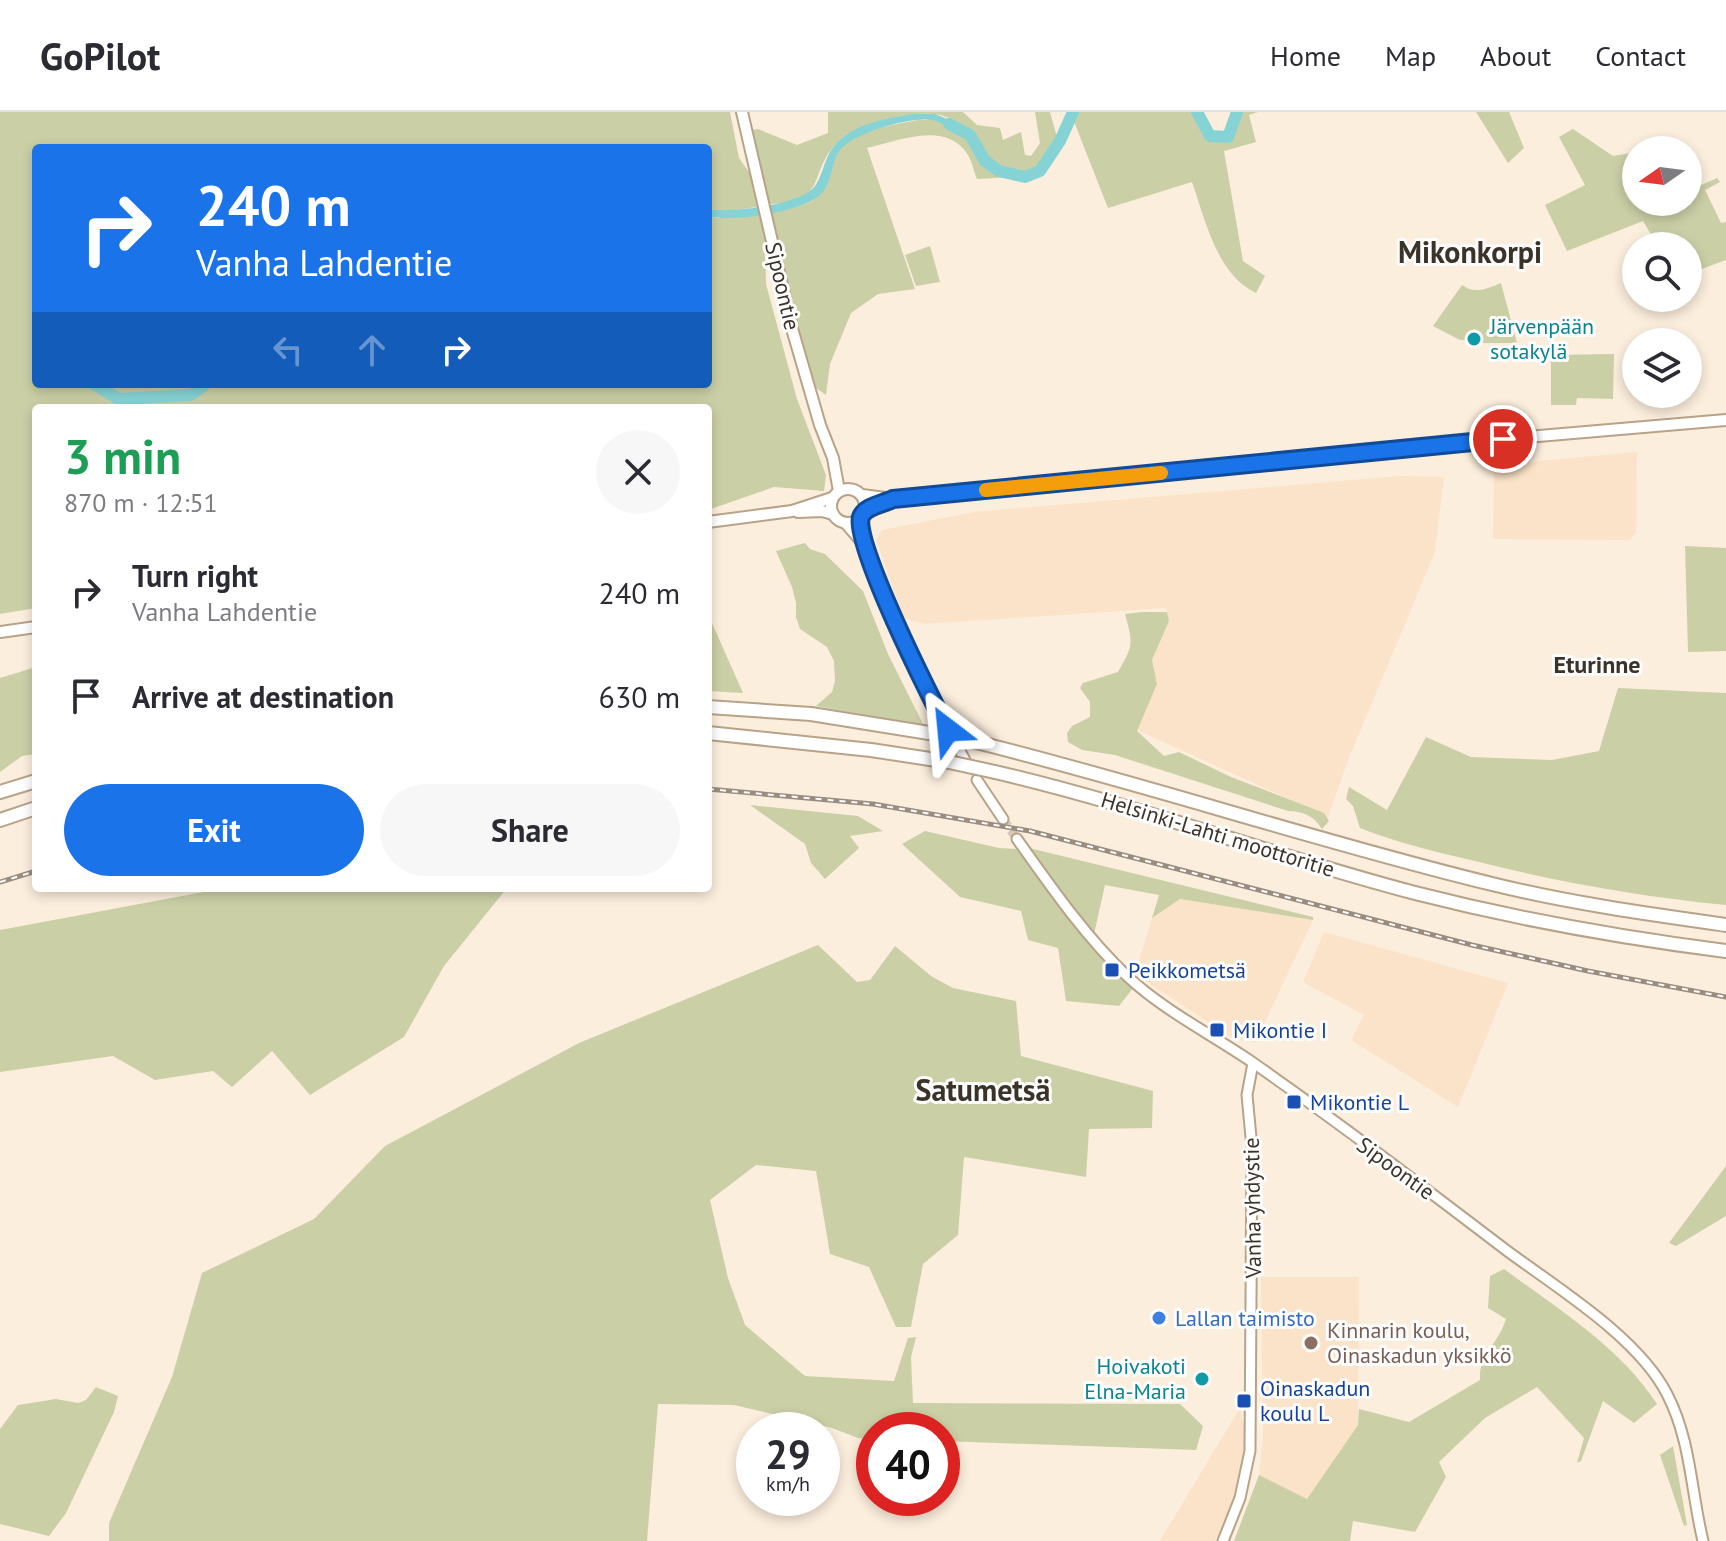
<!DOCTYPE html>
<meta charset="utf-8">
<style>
:root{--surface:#fff;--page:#f7f7f7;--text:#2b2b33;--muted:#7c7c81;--line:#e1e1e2;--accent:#1a73e8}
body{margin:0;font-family:"PT Sans",sans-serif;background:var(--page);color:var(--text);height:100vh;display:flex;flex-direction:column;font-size:30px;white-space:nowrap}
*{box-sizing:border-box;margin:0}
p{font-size:26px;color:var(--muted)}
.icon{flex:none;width:44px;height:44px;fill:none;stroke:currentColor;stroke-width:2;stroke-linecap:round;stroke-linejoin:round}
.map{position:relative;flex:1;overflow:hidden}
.side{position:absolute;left:32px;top:292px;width:680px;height:488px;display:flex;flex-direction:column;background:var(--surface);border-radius:8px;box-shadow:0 4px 12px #0003}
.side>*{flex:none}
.top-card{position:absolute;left:32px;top:32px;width:680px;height:244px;border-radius:8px;box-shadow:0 4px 12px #0003;background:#1a73e8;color:#fff;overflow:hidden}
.needle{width:52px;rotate:256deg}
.tools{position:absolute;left:1622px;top:24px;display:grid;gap:16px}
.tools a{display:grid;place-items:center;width:80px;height:80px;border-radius:50%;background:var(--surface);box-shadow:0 4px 12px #0003;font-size:40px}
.speed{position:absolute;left:736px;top:1300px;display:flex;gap:16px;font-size:40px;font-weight:700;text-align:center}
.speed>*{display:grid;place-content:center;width:104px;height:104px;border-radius:50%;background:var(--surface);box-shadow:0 4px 12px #0003;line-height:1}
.speed small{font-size:20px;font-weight:400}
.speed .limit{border:12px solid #d22;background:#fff;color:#111}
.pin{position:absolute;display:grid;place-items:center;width:68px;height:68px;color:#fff;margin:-34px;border:4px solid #fff;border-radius:50%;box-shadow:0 2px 8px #0007}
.me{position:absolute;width:88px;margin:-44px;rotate:331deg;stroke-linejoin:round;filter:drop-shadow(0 0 6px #0008)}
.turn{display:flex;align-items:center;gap:28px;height:168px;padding:0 32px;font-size:36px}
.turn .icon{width:104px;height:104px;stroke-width:2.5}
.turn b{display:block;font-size:56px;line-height:68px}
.lanes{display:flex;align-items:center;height:76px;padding:0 32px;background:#0003;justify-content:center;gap:40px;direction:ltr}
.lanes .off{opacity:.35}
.round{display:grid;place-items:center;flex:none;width:84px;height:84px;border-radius:42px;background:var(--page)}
.overview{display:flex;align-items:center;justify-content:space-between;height:136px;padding:0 32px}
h1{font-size:48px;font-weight:700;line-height:60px;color:#1e9e55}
.cta{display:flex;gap:16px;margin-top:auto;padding:16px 32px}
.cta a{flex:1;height:92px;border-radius:48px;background:var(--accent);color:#fff;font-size:32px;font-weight:700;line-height:92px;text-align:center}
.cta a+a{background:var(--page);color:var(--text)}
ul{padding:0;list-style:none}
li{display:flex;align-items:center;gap:24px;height:104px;padding:0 32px}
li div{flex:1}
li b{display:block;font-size:30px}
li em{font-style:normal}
header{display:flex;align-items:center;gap:48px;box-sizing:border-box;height:112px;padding:0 40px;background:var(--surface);border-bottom:2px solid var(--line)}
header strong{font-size:38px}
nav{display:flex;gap:44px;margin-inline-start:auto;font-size:28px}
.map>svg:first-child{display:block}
.built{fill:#fae3c8}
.green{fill:#cbcfa6}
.water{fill:#86d3d5}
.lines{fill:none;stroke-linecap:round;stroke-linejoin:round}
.river{stroke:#86d3d5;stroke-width:12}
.tertiary-tunnel{stroke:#d5c8b9;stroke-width:9;stroke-dasharray:9 4.5;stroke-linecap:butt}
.tertiary-casing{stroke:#b8a288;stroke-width:13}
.secondary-casing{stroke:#b8a288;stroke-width:14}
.motorway-casing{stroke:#b8a288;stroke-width:16}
.tertiary{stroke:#fff;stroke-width:9}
.secondary{stroke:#fff;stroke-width:10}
.motorway{stroke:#fff;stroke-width:12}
.rail-casing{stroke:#998d80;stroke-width:5}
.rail{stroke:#fdfdfd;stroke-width:2;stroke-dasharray:6;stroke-linecap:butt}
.motorway-bridge-casing{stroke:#b8a288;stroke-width:16;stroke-linecap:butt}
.motorway-bridge{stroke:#fff;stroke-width:12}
.route-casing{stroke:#114b97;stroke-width:20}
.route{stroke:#1a73e8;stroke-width:14}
.slow{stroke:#f59e0b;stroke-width:14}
.culture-dot{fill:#0f9aa8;stroke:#fdfdfd;stroke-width:3}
.transit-dot{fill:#1a4fb4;stroke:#fdfdfd;stroke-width:3}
.shop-dot{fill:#3f7fe0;stroke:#fdfdfd;stroke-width:3}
.education-dot{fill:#8d6e63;stroke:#fdfdfd;stroke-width:3}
.labels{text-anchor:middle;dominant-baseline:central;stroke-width:6;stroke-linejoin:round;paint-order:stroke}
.street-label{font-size:22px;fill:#3b3228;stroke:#fdfdfd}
.culture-label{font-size:22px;fill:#0d838f;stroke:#fdfdfd;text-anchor:start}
.transit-label{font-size:22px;fill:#164399;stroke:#fdfdfd;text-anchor:start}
.shop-label{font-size:22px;fill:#366cbe;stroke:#fdfdfd;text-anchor:start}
.education-label{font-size:22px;fill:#785e54;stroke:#fdfdfd;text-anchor:start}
.neighbourhood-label{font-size:24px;font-weight:bold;fill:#3b3228;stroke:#fdfdfd}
.district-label{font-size:30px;font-weight:bold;fill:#3b3228;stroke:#fdfdfd}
</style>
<header>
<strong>GoPilot</strong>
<nav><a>Home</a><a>Map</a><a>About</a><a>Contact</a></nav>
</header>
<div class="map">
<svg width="1726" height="1429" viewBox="0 0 1726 1429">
<rect width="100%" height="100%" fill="#fceedd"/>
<g class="built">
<path d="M1637,340L1636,421L1630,428L1493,427L1494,353Z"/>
<path d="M1399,364L1444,365L1435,440L1348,648L1328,705L1137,618L1157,572L1152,548L1169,509L1166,496L924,512L904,506L876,428L882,418L974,400Z"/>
<path d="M1180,787L1313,808L1255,931L1247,927L1235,928L1135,862L1152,806Z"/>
<path d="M1324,820L1508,871L1458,995L1351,928L1364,903L1303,870Z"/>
<path d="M1261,1165H1359L1358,1313L1307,1387L1259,1363L1263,1325Z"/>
<path d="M1240,1296L1247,1327L1244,1364L1231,1399L1215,1429H1160Z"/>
</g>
<g class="green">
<path d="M0,0H730L739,46L751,63L757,95L727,99L708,97V36H36V272H708V104L717,106L759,103L765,124L766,172L797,287L826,363L824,379L774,375L708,398V296H36V496L0,502Z"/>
<path d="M828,0H963L977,13L1000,16L1003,28L1021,20L1025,43L1031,44L1040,31L1035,0H1050L1058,29C1042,53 1041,67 1008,59C1000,57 991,54 986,48C981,42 979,33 975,26C967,14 948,3 933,2C906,0 855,11 836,32C808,61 829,90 769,92L752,18L758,17L797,33L828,21Z"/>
<path d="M1077,0H1195L1209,26L1230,27L1239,0H1258L1249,3L1256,30L1224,39L1243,149L1265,164L1256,181C1217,163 1205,107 1192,70L1108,96L1073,7Z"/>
<path d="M1476,0H1509L1524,36L1508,51Z"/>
<path d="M918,8H934L970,24L984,50L999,60L1015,65L977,67C974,60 972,50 968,43C946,8 899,29 867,36L915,177L878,182L851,201L830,252L826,283L812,273L770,119L776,118L771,101C795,95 823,93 830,64C833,54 834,43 842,35C859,17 894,13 918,8Z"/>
<path d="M1573,17L1613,44L1636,40V90H1688V56L1699,74L1717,66L1720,70L1705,78L1721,111L1726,110V148L1688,162V134H1658L1643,109L1567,139L1545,93L1585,73L1559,25Z"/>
<path d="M930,134L940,170L916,174L905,143Z"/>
<path d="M1501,171L1517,231H1481L1476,223H1471L1469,228H1460L1433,214L1462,173C1475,183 1488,176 1501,171Z"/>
<path d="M1614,242L1613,287L1577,286L1576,293H1551V243Z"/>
<path d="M805,431L810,437L825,442L863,479L888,542L924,614L816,594L832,580L835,569L834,549L827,535L800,517L796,505V491L792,475L776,439Z"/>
<path d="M1685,434L1726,436V539L1688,540Z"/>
<path d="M1141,500H1167L1169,509L1152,548L1157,572L1137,619L1164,644L1179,640L1231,665L1324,701L1329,709L1322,717C1314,704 1303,699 1288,699L1115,643L1082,638L1068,630L1067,621L1072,614L1090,605V590L1080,576L1083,571L1118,560C1134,532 1133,532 1125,502Z"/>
<path d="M708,502L743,581L708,579Z"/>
<path d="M36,555V642L22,644L0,660V566Z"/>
<path d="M1618,576L1726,581V793C1644,785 1564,771 1483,751C1441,741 1400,732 1360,716L1353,694L1346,687L1349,675L1387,698L1426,625L1471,645L1552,648L1599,639Z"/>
<path d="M750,693L858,704L883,719L850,724L859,736L825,767L811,751L805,732Z"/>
<path d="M925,719L999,736L1016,737L1110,857L1133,876L1119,894L1066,889L1058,836L1028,828L1021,799L960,785L902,732Z"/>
<path d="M1029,736L1313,805V808L1180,787L1152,806L1159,783L1105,773L1094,822Z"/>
<path d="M225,776H507L444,854L404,925L310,983L272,939L232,975L213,959L155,968L113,944L0,960V818Z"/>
<path d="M818,833L857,870L870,868L895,834L931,864L953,876L1016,889L1021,944L1153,979L1152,1016L1089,1017L1086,1065L964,1045L958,1123L923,1152L911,1215H896L869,1155L830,1142L816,1059L756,1053L710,1088L728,1166L745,1213L805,1264L894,1269L908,1226L916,1225L911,1245L913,1291L1180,1292L1203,1314L1196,1338L942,1329V1318H874V1327L858,1326L832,1316L734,1293L658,1292L647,1429H109V1411L172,1265L202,1161L314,1107L385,1034L579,931Z"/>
<path d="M1726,1054V1104L1676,1134L1669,1131Z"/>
<path d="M1504,1157C1559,1198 1619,1234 1657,1292L1634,1311L1603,1289L1581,1349L1577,1351L1584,1326L1537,1275L1485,1306L1439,1350L1446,1365L1415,1420L1353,1409L1350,1429H1234L1259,1363L1307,1387L1358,1313L1359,1297L1409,1310L1480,1268C1478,1244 1500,1229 1506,1207L1488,1196L1490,1164Z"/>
<path d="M96,1275L118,1284L114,1300L66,1401L49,1424L0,1412V1317L18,1293L56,1287L78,1291L86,1288Z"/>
<path d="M1673,1334L1687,1413L1684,1414L1660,1343Z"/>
</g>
<path class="water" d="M913,2H935L962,13L960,20C950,18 942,10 932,8C911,4 853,21 840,38C830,52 833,71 820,83C802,100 731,111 708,104V97C730,101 802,93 815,74C822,64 824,50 830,40C846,13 885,6 913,2Z"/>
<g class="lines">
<g class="river">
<path d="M1197,0L1210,24L1228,25L1237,0"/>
<path d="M949,12L970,23L985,49L999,59L1025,65L1040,59L1060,29L1073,0"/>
<path d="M94,272L119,287L191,283L206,272"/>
</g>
<path class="tertiary-tunnel" d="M1003,707L1017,727"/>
<g class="tertiary-casing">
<g id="tertiary">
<path d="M860,406C861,425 869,443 876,460C896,514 920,567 948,618"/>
<path d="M845,411L864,433"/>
<path d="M957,633L966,650"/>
<path d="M977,668L1003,707"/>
<path d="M1017,727C1051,775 1085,824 1127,864C1163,898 1211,922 1252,950C1338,1010 1422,1074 1506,1138C1557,1176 1638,1225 1667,1282C1691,1328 1691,1380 1703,1429"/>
<path d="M1223,1429L1240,1386L1250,1339L1252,1036L1247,983L1253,951"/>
</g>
</g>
<g class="secondary-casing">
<g id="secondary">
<path d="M742,0L793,220L820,313L833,346L839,379"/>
<circle cx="848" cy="394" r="17"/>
<path d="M862,383L893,387L1468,330L1726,308"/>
<path d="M798,400L822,399L833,402"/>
<path d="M708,410L792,399L832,386"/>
<path d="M0,520L36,515"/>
</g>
</g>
<g class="motorway-casing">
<g id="motorway">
<path d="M708,595L811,602L929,621"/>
<path d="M708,621L871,638L949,650"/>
<path d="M976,630C1150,673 1319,730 1492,772C1569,791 1648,802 1726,813"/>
<path d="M995,660C1137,693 1274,744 1415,781C1517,807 1622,826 1726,839"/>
<path d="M0,680L36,669"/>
<path d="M0,708L36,696"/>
</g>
</g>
<use href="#tertiary" class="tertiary"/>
<use href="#secondary" class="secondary"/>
<use href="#motorway" class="motorway"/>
<g class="rail-casing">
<g id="rail">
<path d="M708,677L873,692L1030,719L1472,833L1588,859L1726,885"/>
<path d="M0,770L36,759"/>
</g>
</g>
<use href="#rail" class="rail"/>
<g class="motorway-bridge-casing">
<g id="motorway-bridge">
<path d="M929,621L976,630"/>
<path d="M949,650L995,660"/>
</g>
</g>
<use href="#motorway-bridge" class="motorway-bridge"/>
</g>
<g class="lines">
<g class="route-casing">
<path id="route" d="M948,618C932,589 852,429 861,405C865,394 883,392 893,387L1503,327"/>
</g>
<use href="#route" class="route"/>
<path class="slow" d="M986,378L1161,361"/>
</g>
<g class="culture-dot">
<circle cx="1474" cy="227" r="8"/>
<circle cx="1202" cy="1267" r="8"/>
</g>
<g class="transit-dot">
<rect x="1104" y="850" width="16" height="16" rx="4"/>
<rect x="1209" y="910" width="16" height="16" rx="4"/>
<rect x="1286" y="982" width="16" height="16" rx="4"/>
<rect x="1236" y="1281" width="16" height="16" rx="4"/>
</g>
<circle class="shop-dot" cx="1159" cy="1206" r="8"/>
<circle class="education-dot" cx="1311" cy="1231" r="8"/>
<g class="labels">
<g class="street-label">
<text transform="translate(783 174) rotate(77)">Sipoontie</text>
<text transform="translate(1218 722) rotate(17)">Helsinki-Lahti moottoritie</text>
<text transform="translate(1396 1056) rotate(36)">Sipoontie</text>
<text transform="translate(1252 1096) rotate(-91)">Vanha yhdystie</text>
</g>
<g class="culture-label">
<text x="1490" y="214">Järvenpään<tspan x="1490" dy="25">sotakylä</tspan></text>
<text x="1186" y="1254" text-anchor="end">Hoivakoti<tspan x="1186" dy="25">Elna-Maria</tspan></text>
</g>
<g class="transit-label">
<text x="1128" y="858">Peikkometsä</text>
<text x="1233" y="918">Mikontie I</text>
<text x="1310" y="990">Mikontie L</text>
<text x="1260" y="1276">Oinaskadun<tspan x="1260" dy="25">koulu L</tspan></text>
</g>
<g class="shop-label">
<text x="1175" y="1206">Lallan taimisto</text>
</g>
<g class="education-label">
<text x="1327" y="1218">Kinnarin koulu,<tspan x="1327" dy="25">Oinaskadun yksikkö</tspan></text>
</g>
<g class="neighbourhood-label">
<text x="1597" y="552">Eturinne</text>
</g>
<g class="district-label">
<text x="1470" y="139">Mikonkorpi</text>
<text x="983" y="977">Satumetsä</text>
</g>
</g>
</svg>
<div class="tools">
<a><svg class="needle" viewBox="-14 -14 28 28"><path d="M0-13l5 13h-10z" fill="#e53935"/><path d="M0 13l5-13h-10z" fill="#7c7c81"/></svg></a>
<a><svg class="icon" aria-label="search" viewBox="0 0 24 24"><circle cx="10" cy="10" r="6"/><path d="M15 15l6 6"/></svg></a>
<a><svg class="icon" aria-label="layers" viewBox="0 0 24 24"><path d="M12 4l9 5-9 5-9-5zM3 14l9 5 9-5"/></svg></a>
</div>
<div class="speed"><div>29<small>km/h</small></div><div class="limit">40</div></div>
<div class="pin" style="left:1503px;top:327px;background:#d93025"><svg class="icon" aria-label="arrive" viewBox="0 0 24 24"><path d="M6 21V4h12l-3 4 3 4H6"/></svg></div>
<svg class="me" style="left:948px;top:618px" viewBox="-20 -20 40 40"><path d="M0-17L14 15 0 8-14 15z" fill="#1a73e8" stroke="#fff" stroke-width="4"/></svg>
<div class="top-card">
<div class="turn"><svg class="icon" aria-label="right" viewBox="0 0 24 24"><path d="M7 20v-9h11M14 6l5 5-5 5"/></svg><div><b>240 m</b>Vanha Lahdentie</div></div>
<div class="lanes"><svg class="icon off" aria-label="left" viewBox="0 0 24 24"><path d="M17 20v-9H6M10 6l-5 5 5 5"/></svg><svg class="icon off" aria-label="ahead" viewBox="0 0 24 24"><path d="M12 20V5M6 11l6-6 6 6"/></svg><svg class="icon" aria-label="right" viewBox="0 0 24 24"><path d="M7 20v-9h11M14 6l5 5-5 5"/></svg></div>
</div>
<section class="side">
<div class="overview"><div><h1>3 min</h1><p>870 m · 12:51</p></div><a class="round"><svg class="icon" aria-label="close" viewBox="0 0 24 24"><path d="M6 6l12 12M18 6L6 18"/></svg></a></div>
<ul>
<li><svg class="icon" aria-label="right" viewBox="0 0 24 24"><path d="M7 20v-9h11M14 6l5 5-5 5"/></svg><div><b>Turn right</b><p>Vanha Lahdentie</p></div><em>240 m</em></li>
<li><svg class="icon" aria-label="arrive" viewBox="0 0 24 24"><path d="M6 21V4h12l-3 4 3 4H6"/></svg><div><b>Arrive at destination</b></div><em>630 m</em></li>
</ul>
<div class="cta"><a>Exit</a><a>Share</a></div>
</section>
</div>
